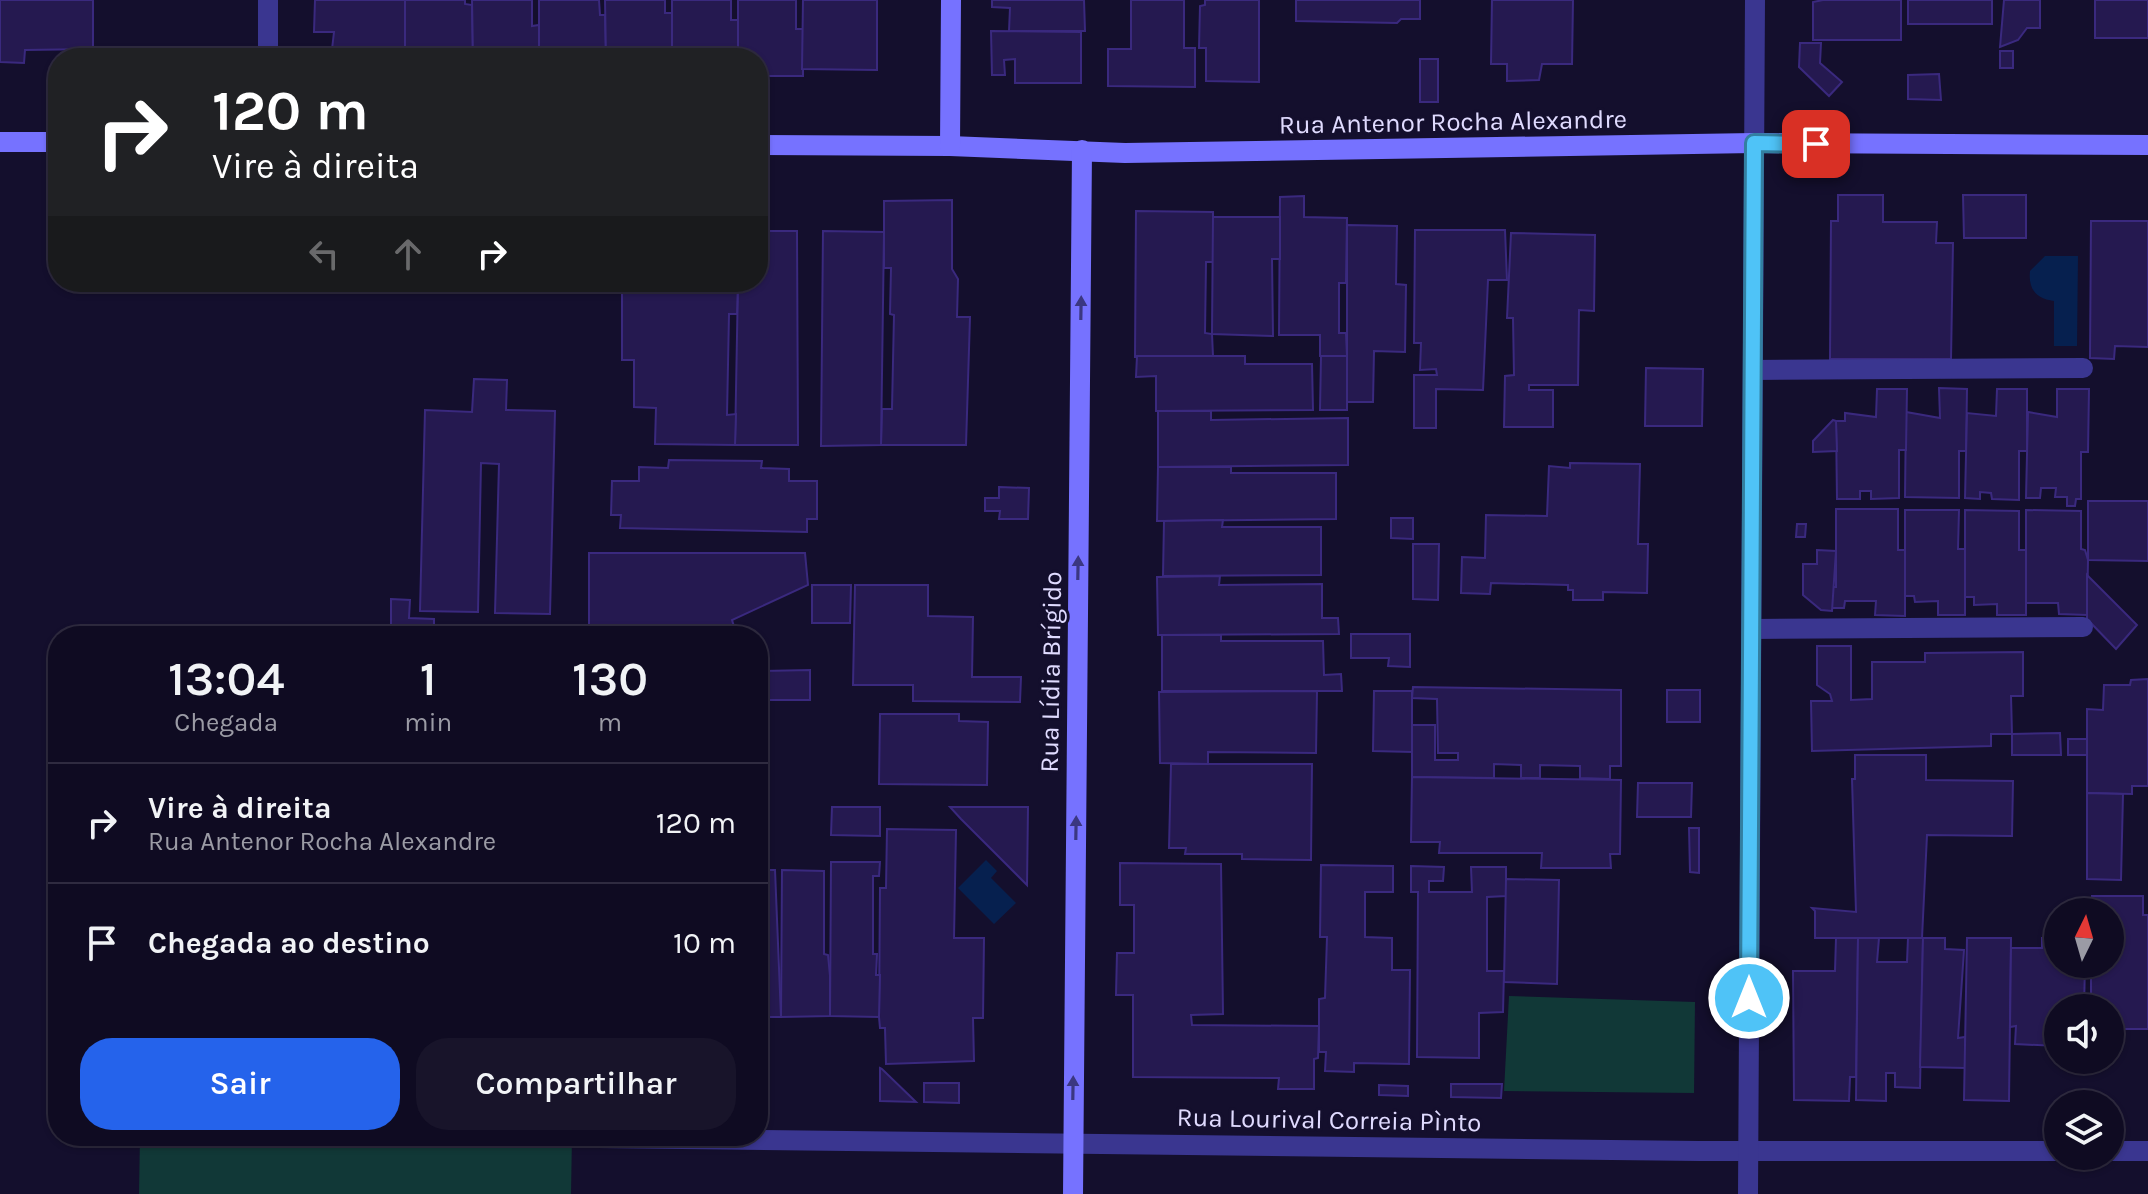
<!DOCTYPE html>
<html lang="pt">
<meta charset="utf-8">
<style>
:root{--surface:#0f0b22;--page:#18142a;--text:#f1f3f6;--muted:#9b9ba5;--line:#2f2b40;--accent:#2563eb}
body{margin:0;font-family:Karla,sans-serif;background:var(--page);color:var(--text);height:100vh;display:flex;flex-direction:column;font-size:30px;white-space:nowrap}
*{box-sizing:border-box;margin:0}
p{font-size:26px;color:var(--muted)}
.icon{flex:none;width:44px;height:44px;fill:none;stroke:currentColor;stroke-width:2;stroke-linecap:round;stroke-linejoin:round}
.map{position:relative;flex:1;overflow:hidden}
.sheet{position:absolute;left:48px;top:626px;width:720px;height:520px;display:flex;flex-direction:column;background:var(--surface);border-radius:32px;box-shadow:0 2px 6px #0004,0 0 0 2px var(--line)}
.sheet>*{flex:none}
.banner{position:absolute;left:48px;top:48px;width:720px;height:244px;border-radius:32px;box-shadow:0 2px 6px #0004,0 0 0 2px var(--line);background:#202124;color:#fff;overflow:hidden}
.needle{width:52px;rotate:5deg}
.fabs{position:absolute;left:2044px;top:898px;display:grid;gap:16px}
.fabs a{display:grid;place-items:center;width:80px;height:80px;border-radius:50%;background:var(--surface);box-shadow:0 2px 6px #0004,0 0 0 2px var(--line);font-size:40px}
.pin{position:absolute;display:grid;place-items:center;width:68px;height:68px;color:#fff;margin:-34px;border-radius:16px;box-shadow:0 4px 12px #0006}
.me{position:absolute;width:88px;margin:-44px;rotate:0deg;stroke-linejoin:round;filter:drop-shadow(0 0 6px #0008)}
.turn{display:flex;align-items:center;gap:28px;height:168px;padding:0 32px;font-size:36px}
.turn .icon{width:104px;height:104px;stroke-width:2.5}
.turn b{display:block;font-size:56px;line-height:68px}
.lanes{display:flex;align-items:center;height:76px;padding:0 32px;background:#0003;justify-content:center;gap:40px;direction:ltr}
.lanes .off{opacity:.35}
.eta{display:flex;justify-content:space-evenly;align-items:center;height:136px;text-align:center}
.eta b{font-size:48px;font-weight:600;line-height:56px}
.cta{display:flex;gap:16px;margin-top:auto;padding:16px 32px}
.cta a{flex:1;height:92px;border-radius:32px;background:var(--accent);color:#fff;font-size:32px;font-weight:600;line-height:92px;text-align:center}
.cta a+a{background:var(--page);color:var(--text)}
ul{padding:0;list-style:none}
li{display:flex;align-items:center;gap:24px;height:120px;padding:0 32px;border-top:2px solid var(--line)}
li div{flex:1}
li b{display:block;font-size:30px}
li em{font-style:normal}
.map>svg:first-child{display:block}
.green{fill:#113837}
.water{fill:#06204f}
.building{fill:#251950;stroke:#3a297e;stroke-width:2}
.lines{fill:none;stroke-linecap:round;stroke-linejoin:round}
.street{stroke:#3a3690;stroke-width:20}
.secondary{stroke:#7672ff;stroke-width:20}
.oneway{fill:#3b3781}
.route-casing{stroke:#337fa1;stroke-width:20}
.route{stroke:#4fc3f7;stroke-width:14}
.labels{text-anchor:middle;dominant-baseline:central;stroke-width:6;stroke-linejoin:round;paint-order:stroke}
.street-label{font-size:26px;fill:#e0dbff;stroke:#140f2d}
</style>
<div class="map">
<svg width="2148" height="1194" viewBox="0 0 2148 1194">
<rect width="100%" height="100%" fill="#140f2d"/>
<g class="green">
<path d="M1509,996L1695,1002L1694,1093L1504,1091Z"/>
<path d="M140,1136H572L571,1194H139Z"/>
</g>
<g class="water">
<path d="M2045,256H2078L2077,346H2054V301C2037,299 2028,290 2030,271Z"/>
<path d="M986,860L997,871L991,878L1016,903L994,924L958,888Z"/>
</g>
<g class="building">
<path d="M0,0H93V49L25,50L24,63L0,62Z"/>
<path d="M315,0H405V58H331L334,32H314Z"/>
<path d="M405,0H465V4L472,5L473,58H405Z"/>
<path d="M472,0H532V26L539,25V58H473Z"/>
<path d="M539,0H599L600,15H605L606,58H539Z"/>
<path d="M605,0H665V13H672V58H606Z"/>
<path d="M672,0H731V20H738V58H672Z"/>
<path d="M738,0H796V29H803V76H758V58H738Z"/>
<path d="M803,0H877V70L802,69Z"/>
<path d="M992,0H1084L1085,31H1009L1010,8L992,7Z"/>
<path d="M1131,0H1184V48H1195V87L1108,86V49H1131Z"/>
<path d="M1205,0H1259V82L1206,81V48H1199L1200,6L1205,5Z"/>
<path d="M1296,0H1420V19H1401L1397,23L1296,21Z"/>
<path d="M1492,0H1573L1572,64H1542L1539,80L1507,81V64H1491Z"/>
<path d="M1823,0H1901V40H1813V2Z"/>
<rect x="1908" y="0" width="84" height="24"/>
<path d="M2040,0V28H2027L2018,40L2000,47L2004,0Z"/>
<rect x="2095" y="0" width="53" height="38"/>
<path d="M991,31L1081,32V83H1015V59L1004,60L1005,75H992Z"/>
<path d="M1800,43H1821L1820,63L1842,82L1829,96L1799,67Z"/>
<rect x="2000" y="51" width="13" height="17"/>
<rect x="1420" y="59" width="18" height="43"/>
<path d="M1939,74L1941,100L1908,99V75Z"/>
<path d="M1838,195H1883V222H1937L1936,243H1953L1951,359H1830L1831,221H1838Z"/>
<path d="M1963,195H2026V238H1964Z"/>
<path d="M1304,196V217L1347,218L1346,283H1339V333H1346L1347,356H1320V335H1279L1280,197Z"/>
<path d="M952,200V269L958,279L957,317H970L966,445H881L882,409H892L894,315L890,314L891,268H884V201Z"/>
<path d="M1136,211L1213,212V262H1206L1205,333L1212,334L1213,356L1135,357Z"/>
<path d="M1213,217H1280V259H1272L1273,336L1212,334Z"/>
<path d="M2091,221H2148V347L2115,346L2114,359L2090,358Z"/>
<path d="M1347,225L1397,226L1396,284L1406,285L1405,352L1374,351L1373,402H1347Z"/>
<path d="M1415,230H1505L1507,280H1488L1483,390L1436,389V428H1414V375H1437L1436,369L1420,370L1421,343H1414Z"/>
<path d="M758,231H797L798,445H735L738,282H758Z"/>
<path d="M823,231L884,232L881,445L821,446Z"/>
<path d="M1511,233L1595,235L1594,311L1579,310L1578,385H1529V390H1553V427H1504L1505,376L1514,375L1513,318H1507Z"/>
<path d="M622,282H738L737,314H729L727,415L736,414L735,445L655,444L656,408L634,407V360H622Z"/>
<path d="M1245,356V364H1312L1313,410L1156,411V376L1136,377L1137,356Z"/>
<path d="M1321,356H1347V410H1320Z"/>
<path d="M1646,368L1703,369L1702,426H1645Z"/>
<path d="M474,379L507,380L506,410L555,411L550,614L495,613L499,464L481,463L478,612L420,611L425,410L472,412Z"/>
<path d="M1939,388L1967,389L1966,451H1959V498L1905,497L1906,412L1940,418Z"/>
<path d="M1877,389H1907L1906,450H1899V498L1871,499V491H1860V499H1837L1836,421H1845V413L1876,417Z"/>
<path d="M1997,389H2027V451H2019V500L1992,499L1991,493L1980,492V499L1965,498L1967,413L1996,416Z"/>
<path d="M2057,389H2089L2088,452H2081V499H2076L2075,506H2067V497H2055L2056,488H2041L2040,498H2026L2028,412L2057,417Z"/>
<path d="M1158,411H1211V420L1348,418V465L1158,467Z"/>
<path d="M1833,420L1836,421L1837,451L1813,452V441Z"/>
<path d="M669,460L762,461L761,468L789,469V481H817V519H807V532L620,528L621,515H611L612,481H639V467L668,468Z"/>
<path d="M1570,463L1640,464L1638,544H1648L1647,593L1603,592V600H1573V590H1568V585L1491,583L1490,594L1461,593L1462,557L1485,558L1486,515L1547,516L1549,466L1570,468Z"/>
<path d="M1158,467H1231V473H1336V519L1157,521Z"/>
<path d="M999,487L1029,488L1028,519H999L1000,511H985V498H999Z"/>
<path d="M2088,501H2148V561L2088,560Z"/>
<path d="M1836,509H1898V550H1905V616L1875,615L1876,601H1845L1844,608H1831L1832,587H1836Z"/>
<path d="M1905,510H1959L1958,549H1965V615H1938V601L1915,602L1914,596H1905Z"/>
<path d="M1965,510L2019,511V550H2026V615H1997V604L1974,605V597H1965Z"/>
<path d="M2026,510L2081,511V549L2085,550L2088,560L2087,615L2059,614L2058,603H2026Z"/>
<path d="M1391,518H1413V539L1391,538Z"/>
<path d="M1223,520L1222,527H1321V575L1163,576L1164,521Z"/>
<path d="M1797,524H1806L1805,537H1796Z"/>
<path d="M1413,544H1439L1438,600L1413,599Z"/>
<path d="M1817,550L1836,551L1832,611L1821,610L1803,595V564H1817Z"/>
<path d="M589,553H805L808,585L732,620L737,636H589Z"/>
<path d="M2087,575L2137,625L2116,649L2087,619Z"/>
<path d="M1220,576L1219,585L1322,584V618H1338L1339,634L1158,635L1157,577Z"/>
<path d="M812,585H851L850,623H812Z"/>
<path d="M855,585H928V616L973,617L972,677H1021L1020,702L913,701V685H853Z"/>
<path d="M391,599L410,600L409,618L434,619V636H391Z"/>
<path d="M1351,634H1410V667L1388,666L1389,658H1351Z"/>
<path d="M1162,635H1221V641H1323L1324,675L1341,674L1342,691H1162Z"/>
<path d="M1817,646H1851V700L1872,699V662H1925V653L2023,652V696H2011L2012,734H1991V746L1812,751L1811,701H1832L1830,694L1817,685Z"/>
<path d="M810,670V700H758V671Z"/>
<path d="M2148,679V786H2132V794L2087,793V709L2103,710L2104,685H2130L2131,680Z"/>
<path d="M1413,687L1621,690V766H1610V779L1580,778V766L1540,765V778H1521V765L1494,764V778L1412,777V725H1435V760H1458V753H1438L1437,699L1412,698Z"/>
<rect x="1667" y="690" width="33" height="32"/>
<path d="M1317,691L1316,753L1208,752V764L1160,763L1159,692Z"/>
<path d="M1374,691H1412V752L1373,751Z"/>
<path d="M880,714H959V721L988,722L987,785L879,784Z"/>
<path d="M2060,733L2061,755H2012V734Z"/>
<rect x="2068" y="739" width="19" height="16"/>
<path d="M1855,755H1926V780L2013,781L2012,836L1927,835L1922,938H1815V911L1812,908L1856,912L1852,779H1855Z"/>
<path d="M1171,764H1312L1311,860L1242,859V854H1185L1186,848H1169Z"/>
<path d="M1412,777L1621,780L1620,854H1610L1611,868H1541L1542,853H1439L1440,842H1411Z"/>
<path d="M1638,783H1692L1691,817H1637Z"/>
<path d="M2087,793L2123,794L2121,880L2087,879Z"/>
<path d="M832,807H880V836L831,835Z"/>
<path d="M950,807H1028L1027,885L961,819Z"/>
<path d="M1689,828H1699V873L1690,872Z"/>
<path d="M887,829L956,830L954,938H984L983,1018H973L974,1061L886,1064L885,1028H880L879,1017L880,888H886Z"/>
<path d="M831,862H880L879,876H873V954H877L876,975H880L879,1017L830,1016Z"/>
<path d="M1120,863L1221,864L1223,1014L1191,1015L1192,1025L1319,1026L1318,1058L1314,1059V1089H1278L1279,1078L1133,1077V995H1116L1117,953H1134V905H1120Z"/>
<path d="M1321,865L1393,866V892H1365V937L1392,938V970H1410L1409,1064L1354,1063V1072L1325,1071L1326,1052H1319V999L1325,998L1327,937H1320Z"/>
<path d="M1411,866L1444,867L1443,881H1429V892H1472L1471,867H1506V896L1487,897V971H1504L1503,1012L1479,1013V1058L1417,1057L1418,892H1411Z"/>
<path d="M758,870H775L781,1017H758Z"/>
<path d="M782,870L824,871V954L828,955L830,976V1016L781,1017Z"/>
<path d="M1506,879L1559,880L1557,984L1504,982Z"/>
<path d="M2092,896H2143V915H2148V1029H2110V1008H2091V964H2110V912H2086V900L2092,901Z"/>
<path d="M1836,938H1858L1856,1077H1850L1849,1101L1794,1100L1793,971H1835Z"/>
<path d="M1858,938H1879L1877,962H1907L1908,938H1923L1920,1088L1895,1087V1073H1886V1101L1856,1100Z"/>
<path d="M1923,938H1945V949L1964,950L1958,1038L1965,1037V1068L1920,1067Z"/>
<path d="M1967,938H2011L2009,1101L1964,1100Z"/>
<path d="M2042,938H2058V964H2085L2084,1008H2058V1046L2015,1044L2016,1026L2010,1027L2011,948H2042Z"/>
<path d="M880,1068L882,1069L916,1102L880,1101Z"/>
<path d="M924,1083H959V1103L924,1102Z"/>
<path d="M1451,1084H1502L1501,1098L1451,1097Z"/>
<path d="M1379,1085L1408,1086V1096L1379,1095Z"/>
</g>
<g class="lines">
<g class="street">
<path d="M268,0V58"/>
<path d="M1753,370L2083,368"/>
<path d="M1752,629L2083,627"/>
<path d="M599,1138L1699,1151H2058"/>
<path d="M2110,1151H2148"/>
<path d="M1748,1194L1755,0"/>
</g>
<g class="secondary">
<path d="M0,142H58"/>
<path d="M758,145L950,146L1125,153L1754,143L2148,145"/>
<path d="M950,146L951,0"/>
<path d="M1073,1194L1082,150"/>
</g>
</g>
<defs><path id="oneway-solid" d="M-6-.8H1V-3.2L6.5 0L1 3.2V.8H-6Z" transform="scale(2)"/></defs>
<g class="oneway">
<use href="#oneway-solid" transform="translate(1081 308) rotate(-89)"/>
<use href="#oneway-solid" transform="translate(1078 568) rotate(-89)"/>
<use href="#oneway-solid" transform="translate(1076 828) rotate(-89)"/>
<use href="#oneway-solid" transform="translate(1073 1088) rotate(-89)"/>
</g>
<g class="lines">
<g class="route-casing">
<path id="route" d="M1749,998L1754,143L1816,144"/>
</g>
<use href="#route" class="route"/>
</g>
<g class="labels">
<g class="street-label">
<text transform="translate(1453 122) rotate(-1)">Rua Antenor Rocha Alexandre</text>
<text transform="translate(1051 672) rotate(-89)">Rua Lídia Brígido</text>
<text transform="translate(1329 1120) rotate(1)">Rua Lourival Correia Pìnto</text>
</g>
</g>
</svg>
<div class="fabs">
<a><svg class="needle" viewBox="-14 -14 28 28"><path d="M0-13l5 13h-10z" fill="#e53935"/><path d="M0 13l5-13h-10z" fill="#9b9ba5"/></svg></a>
<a><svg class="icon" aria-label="sound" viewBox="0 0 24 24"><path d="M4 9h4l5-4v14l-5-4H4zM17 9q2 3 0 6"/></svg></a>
<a><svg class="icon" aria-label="layers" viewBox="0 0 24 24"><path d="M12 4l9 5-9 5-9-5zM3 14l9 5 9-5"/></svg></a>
</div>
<div class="pin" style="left:1816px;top:144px;background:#d93025"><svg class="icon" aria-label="arrive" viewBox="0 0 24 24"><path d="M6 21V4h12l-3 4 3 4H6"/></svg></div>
<svg class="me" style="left:1749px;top:998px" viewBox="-20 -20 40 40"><circle r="17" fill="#4fc3f7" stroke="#fff" stroke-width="3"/><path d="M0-11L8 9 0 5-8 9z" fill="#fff"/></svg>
<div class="banner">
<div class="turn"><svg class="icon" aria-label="right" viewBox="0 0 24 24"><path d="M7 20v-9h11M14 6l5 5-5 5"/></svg><div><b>120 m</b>Vire à direita</div></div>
<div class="lanes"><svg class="icon off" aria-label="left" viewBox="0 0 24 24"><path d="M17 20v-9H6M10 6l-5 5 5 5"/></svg><svg class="icon off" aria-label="ahead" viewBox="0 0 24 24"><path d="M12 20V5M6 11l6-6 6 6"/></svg><svg class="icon" aria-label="right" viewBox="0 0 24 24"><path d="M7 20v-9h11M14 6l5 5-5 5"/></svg></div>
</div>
<section class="sheet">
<div class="eta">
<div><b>13:04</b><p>Chegada</p></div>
<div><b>1</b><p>min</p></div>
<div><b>130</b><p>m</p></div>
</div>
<ul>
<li><svg class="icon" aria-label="right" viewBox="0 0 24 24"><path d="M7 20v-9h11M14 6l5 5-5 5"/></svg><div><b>Vire à direita</b><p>Rua Antenor Rocha Alexandre</p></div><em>120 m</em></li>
<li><svg class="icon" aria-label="arrive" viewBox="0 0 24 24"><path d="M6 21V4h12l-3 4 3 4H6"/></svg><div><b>Chegada ao destino</b></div><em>10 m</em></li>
</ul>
<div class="cta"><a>Sair</a><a>Compartilhar</a></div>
</section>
</div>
